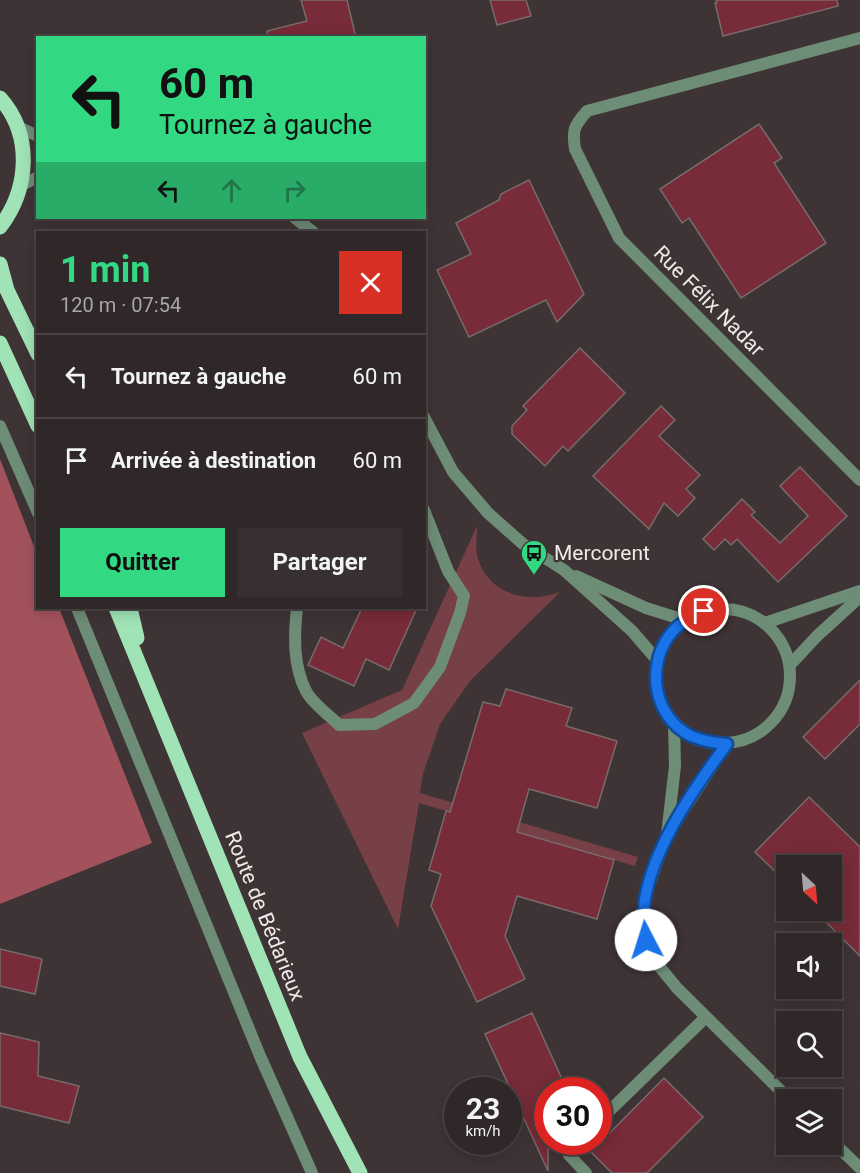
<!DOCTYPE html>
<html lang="fr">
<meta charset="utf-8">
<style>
:root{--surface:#2f2728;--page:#372f30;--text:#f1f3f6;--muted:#a7a5a8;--line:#4a4445;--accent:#32d882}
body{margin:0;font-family:Roboto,sans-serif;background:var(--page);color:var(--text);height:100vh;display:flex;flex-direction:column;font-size:22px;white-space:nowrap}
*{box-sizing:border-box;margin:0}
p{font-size:20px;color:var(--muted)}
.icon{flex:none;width:33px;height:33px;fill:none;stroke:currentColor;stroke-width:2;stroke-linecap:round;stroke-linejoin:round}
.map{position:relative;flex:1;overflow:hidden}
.drawer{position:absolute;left:36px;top:231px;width:390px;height:378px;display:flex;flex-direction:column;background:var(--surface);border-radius:0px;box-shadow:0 3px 15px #0003,0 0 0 2px var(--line)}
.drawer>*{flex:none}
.guide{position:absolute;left:36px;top:36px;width:390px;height:183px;border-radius:0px;box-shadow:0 3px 15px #0003,0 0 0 2px var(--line);background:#32d882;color:#111;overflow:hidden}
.needle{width:39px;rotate:154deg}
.controls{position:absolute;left:776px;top:855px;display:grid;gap:12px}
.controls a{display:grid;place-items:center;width:66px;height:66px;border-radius:0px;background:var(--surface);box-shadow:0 3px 15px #0003,0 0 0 2px var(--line);font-size:30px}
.speed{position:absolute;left:444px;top:1077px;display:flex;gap:12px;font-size:30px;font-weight:700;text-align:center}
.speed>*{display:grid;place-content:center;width:78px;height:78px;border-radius:50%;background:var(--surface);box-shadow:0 3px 15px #0003,0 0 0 2px var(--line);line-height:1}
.speed small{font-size:15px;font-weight:400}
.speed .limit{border:9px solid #d22;background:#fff;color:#111}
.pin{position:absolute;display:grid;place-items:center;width:51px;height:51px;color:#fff;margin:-26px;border:3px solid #fff;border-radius:50%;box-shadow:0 2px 6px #0007}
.me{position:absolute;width:66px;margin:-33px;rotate:355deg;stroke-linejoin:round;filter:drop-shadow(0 0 4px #0008)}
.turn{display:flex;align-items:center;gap:21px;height:126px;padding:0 24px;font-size:27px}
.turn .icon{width:78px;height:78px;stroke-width:2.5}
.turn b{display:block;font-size:42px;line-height:51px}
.lanes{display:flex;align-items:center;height:57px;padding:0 24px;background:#0003;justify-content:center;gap:30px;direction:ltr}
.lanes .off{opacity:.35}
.round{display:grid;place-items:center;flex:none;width:63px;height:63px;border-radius:0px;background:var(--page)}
.summary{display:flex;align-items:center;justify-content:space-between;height:102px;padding:0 24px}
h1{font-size:36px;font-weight:700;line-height:45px;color:var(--accent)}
.action{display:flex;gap:12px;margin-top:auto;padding:12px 24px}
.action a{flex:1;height:69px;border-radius:0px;background:var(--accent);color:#111;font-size:24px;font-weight:700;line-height:69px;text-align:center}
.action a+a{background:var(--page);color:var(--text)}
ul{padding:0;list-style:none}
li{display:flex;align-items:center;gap:18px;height:84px;padding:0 24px;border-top:2px solid var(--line)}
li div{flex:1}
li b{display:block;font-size:22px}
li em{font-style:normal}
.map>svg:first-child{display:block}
.green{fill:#773f46}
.forest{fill:#a3525c}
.building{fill:#782b38;stroke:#776b6b;stroke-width:1.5}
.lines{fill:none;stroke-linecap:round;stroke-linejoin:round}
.lane{stroke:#6e8d77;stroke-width:12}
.street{stroke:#6e8d77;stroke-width:12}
.primary{stroke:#a0e3b6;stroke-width:15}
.route-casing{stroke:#114b97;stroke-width:15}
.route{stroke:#1a73e8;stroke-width:10}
.labels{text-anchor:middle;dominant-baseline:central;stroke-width:4.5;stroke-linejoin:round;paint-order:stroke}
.street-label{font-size:21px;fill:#f0e8e9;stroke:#3f3435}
.poi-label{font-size:21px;fill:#f0e8e9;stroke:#3f3435;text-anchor:start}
</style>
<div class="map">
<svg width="860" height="1173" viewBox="0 0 860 1173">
<rect width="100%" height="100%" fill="#3f3435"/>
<path class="green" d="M477,526C477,537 475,549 478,559C490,595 528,604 560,592L470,681L440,724L423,774L420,793L638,857L635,866L419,803L398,929L302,733L402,690Z"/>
<path class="forest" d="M0,459L37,554L38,608H59L152,843L0,904Z"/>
<g class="building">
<path d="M301,0H347L356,38H268L267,31L307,21Z"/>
<path d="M490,0H526L531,16L497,25Z"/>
<path d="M716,0H837L838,6L723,36L715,3H717Z"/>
<path d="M759,124L782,158L774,163L826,243L741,298L689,218L682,223L660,189Z"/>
<path d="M529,180L584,294L557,322L546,300L469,337L437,270L471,254L456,223L499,200L501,194Z"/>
<path d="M580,348L625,393L568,451L563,446L545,466L512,434V426L527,410L523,406Z"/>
<path d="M661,406L675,420L659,436L700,475L686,489L695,498L678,516L664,503L649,529L593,476Z"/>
<path d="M800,467L847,516L778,582L737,539L731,545L725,539L714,550L703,539L742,499L755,512L751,515L780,543L808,516L780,486Z"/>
<path d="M362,608H417L389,670L366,659L354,686L308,665L321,637L343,648Z"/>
<path d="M860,680V724L825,759L803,737Z"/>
<path d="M506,689L572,708L566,726L617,741L597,808L529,789L517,832L614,860L597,919L517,896L505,936L525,979L477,1002L431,906L441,874L429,870L446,811L450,812L483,702L500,706Z"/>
<path d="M809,797L860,847V956L814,910H831V866H786V882L755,852Z"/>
<path d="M0,949L42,959L35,994L0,986Z"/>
<path d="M532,1013L567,1090H548V1171L485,1034Z"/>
<path d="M0,1033L39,1042L38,1076L79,1086L69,1123L0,1106Z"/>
<path d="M664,1078L703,1117L647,1173H612L591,1152Z"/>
</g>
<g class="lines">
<g class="lane">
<path d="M297,608C294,635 293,666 306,691C312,703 329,715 339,725L375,724L414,703L440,667L460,613L464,596L448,571L424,510"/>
<path d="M598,1122L706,1017"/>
<path d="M580,1142L569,1155L586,1173"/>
</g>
<g class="street">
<path d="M860,38L587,111C574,126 572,130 575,149L619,238L860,480"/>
<path d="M18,127L38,136"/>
<path d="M22,185L38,177"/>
<path d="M295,218L313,232"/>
<path d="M424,417L453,472L488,513L523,544L564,570L632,631L657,660"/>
<path d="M0,426L38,513"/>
<path d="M576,576L646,608L684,620"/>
<path d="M77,608L260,1056L312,1173"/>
<circle cx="723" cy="676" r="67"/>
<path d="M765,623L860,591"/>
<path d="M790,665L817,636L860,597"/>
<path d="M674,723L675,766L667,835L644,899L643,926L650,955L677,988L790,1100"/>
<path d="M669,832L727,744"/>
<path d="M831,1140L860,1168"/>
</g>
<g class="primary">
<path d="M0,98C33,135 29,189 0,227"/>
<path d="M0,264L7,290L38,354"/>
<path d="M0,343L38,426"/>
<path d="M116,608L300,1057L360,1173"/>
<path d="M130,608L137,638"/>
</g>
</g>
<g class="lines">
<g class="route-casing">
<path id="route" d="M646,940C630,878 691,792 727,744C714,743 703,741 691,736C652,717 645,662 673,631C681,622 692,617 704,611"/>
</g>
<use href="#route" class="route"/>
</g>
<defs>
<g id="bus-pin" transform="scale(1.35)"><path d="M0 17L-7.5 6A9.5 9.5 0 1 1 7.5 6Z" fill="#32d882" stroke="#3f3435"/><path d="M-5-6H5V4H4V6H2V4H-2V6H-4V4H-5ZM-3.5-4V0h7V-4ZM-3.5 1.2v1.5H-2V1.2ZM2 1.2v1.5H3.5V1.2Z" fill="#111"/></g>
</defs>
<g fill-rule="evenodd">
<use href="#bus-pin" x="534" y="553"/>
</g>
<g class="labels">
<g class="street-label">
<text transform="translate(709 301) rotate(45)">Rue Félix Nadar</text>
<text transform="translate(265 916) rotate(68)">Route de Bédarieux</text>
</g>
<g class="poi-label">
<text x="554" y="553">Mercorent</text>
</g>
</g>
</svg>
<div class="controls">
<a><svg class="needle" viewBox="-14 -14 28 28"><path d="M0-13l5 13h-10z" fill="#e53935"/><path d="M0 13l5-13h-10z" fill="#a7a5a8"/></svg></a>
<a><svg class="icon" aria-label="sound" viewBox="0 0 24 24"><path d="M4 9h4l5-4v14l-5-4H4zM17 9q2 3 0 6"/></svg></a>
<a><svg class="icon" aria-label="search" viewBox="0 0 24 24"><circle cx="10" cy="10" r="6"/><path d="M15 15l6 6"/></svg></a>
<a><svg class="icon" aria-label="layers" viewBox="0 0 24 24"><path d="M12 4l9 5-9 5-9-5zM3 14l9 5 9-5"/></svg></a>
</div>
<div class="speed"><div>23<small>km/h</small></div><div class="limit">30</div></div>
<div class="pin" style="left:704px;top:611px;background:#d93025"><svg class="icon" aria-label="arrive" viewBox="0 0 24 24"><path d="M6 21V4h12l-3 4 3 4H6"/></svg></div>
<svg class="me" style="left:646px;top:940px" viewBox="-20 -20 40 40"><circle r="19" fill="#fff"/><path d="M0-13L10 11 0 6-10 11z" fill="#1a73e8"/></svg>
<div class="guide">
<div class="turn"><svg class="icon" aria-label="left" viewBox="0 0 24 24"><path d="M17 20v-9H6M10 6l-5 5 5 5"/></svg><div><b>60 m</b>Tournez à gauche</div></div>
<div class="lanes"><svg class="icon" aria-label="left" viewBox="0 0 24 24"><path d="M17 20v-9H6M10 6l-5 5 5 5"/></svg><svg class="icon off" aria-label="ahead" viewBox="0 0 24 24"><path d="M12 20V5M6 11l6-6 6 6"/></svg><svg class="icon off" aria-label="right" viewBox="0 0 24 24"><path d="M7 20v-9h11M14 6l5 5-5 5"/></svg></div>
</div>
<section class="drawer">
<div class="summary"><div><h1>1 min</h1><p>120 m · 07:54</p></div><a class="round" style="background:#d93025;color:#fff"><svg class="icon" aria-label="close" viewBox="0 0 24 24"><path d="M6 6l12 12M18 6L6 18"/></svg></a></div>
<ul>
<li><svg class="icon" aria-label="left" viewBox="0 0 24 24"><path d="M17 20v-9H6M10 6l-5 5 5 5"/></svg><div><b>Tournez à gauche</b></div><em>60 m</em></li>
<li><svg class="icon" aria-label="arrive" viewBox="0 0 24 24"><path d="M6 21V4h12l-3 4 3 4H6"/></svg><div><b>Arrivée à destination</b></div><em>60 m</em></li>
</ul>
<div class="action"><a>Quitter</a><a>Partager</a></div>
</section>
</div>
